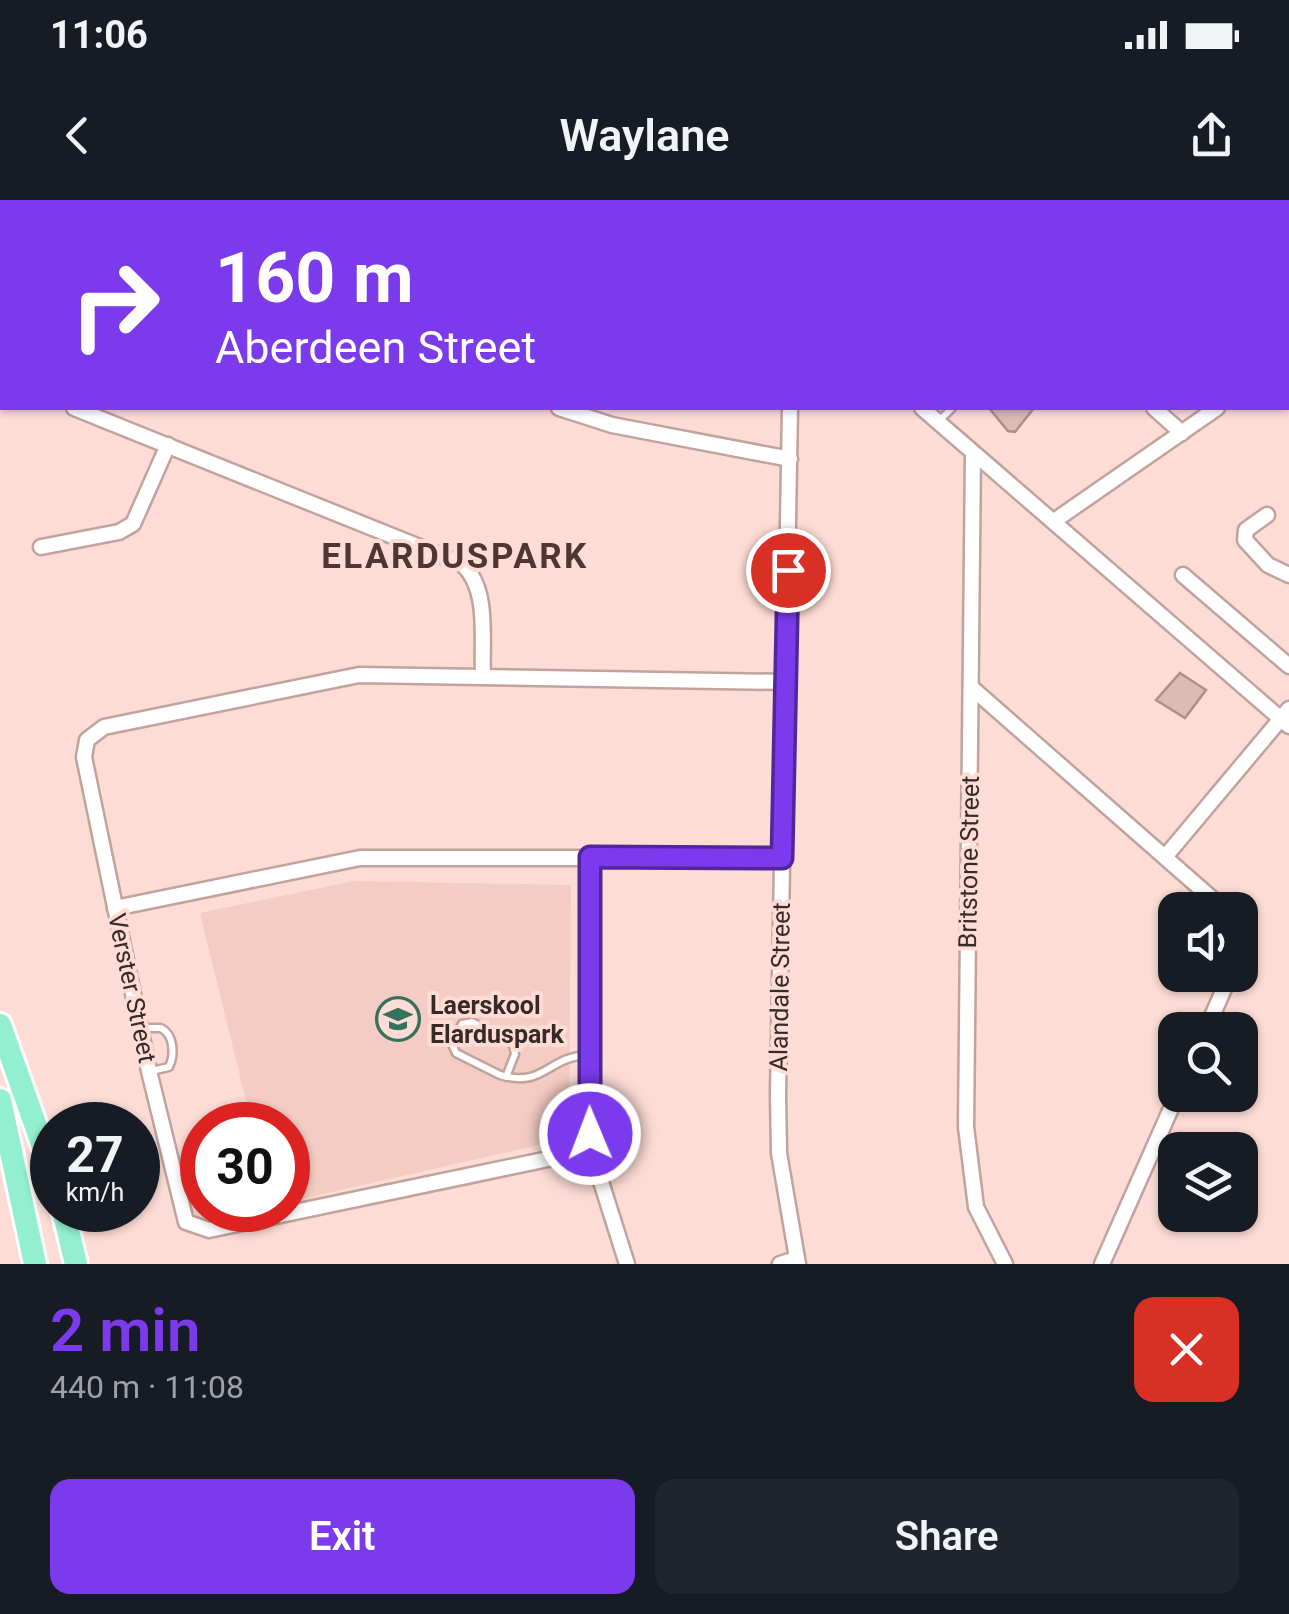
<!DOCTYPE html>
<meta charset="utf-8">
<style>
:root{--surface:#171b24;--page:#20242c;--text:#f1f3f6;--muted:#9ea1a6;--accent:#7c3aed}
body{margin:0;font-family:Roboto,sans-serif;background:var(--page);color:var(--text);height:100vh;display:flex;flex-direction:column;font-size:38px;white-space:nowrap}
*{box-sizing:border-box;margin:0}
p{font-size:32px;color:var(--muted)}
.icon{flex:none;width:55px;height:55px;fill:none;stroke:currentColor;stroke-width:2;stroke-linecap:round;stroke-linejoin:round}
.map{position:relative;height:1064px;overflow:hidden}
.sheet{display:flex;flex-direction:column;background:var(--surface);flex:1}
.sheet>*{flex:none}
.banner{position:absolute;left:0px;top:0px;width:1290px;height:210px;box-shadow:0 2px 8px #0004;background:#7c3aed;color:#fff;overflow:hidden}
.tools{position:absolute;left:1158px;top:692px;display:grid;gap:20px}
.tools a{display:grid;place-items:center;width:100px;height:100px;border-radius:20px;background:var(--surface);box-shadow:0 2px 8px #0004;font-size:50px}
.speed{position:absolute;left:30px;top:902px;display:flex;gap:20px;font-size:50px;font-weight:700;text-align:center}
.speed>*{display:grid;place-content:center;width:130px;height:130px;border-radius:50%;background:var(--surface);box-shadow:0 2px 8px #0004;line-height:1}
.speed small{font-size:25px;font-weight:400}
.speed .limit{border:15px solid #d22;background:#fff;color:#111}
.pin{position:absolute;display:grid;place-items:center;width:85px;height:85px;color:#fff;margin:-42px;border:5px solid #fff;border-radius:50%;box-shadow:0 2px 10px #0007}
.me{position:absolute;width:110px;margin:-55px;rotate:359deg;stroke-linejoin:round;filter:drop-shadow(0 0 8px #0008)}
.turn{display:flex;align-items:center;gap:35px;height:210px;padding:0 50px;font-size:45px}
.turn .icon{width:130px;height:130px;stroke-width:2.5}
.turn b{display:block;font-size:70px;line-height:85px}
.round{display:grid;place-items:center;flex:none;width:105px;height:105px;border-radius:20px;background:var(--page)}
.overview{display:flex;align-items:center;justify-content:space-between;height:170px;padding:0 50px}
h1{font-size:60px;font-weight:600;line-height:75px;color:var(--accent)}
.primary-button{display:flex;gap:20px;margin-top:auto;padding:20px 50px}
.primary-button a{flex:1;height:115px;border-radius:20px;background:var(--accent);color:#fff;font-size:40px;font-weight:600;line-height:115px;text-align:center}
.primary-button a+a{background:var(--page);color:var(--text)}
.status{display:flex;justify-content:space-between;align-items:center;height:70px;padding:0 50px;background:var(--surface);direction:ltr}
.status svg{height:28px;fill:currentColor}
header{display:flex;justify-content:space-between;align-items:center;height:130px;padding:0 50px;background:var(--surface);font-size:45px;font-weight:600}
.map>svg:first-child{display:block}
.built{fill:#f4ccc3}
.building{fill:#dbbcb5;stroke:#ae9089;stroke-width:2.5}
.lines{fill:none;stroke-linecap:round;stroke-linejoin:round}
.lane-casing{stroke:#c1a29c;stroke-width:11}
.street-casing{stroke:#c1a29c;stroke-width:19}
.primary-casing{stroke:#fff;stroke-width:28}
.lane{stroke:#fff;stroke-width:6}
.street{stroke:#fff;stroke-width:14}
.primary{stroke:#92efd0;stroke-width:22}
.route-casing{stroke:#51269a;stroke-width:25}
.route{stroke:#7c3aed;stroke-width:18}
.labels{text-anchor:middle;dominant-baseline:central;stroke-width:8;stroke-linejoin:round;paint-order:stroke}
.street-label{font-size:25px;fill:#362927;stroke:#fddcd5}
.poi-label{font-size:25px;font-weight:bold;fill:#362927;stroke:#fddcd5;text-anchor:start}
.district-label{font-size:35px;font-weight:bold;letter-spacing:2.5px;fill:#4f3631;stroke:#fddcd5}
</style>
<div class="status"><b>11:06</b><svg viewBox="0 0 49 12"><path d="M0 12V9h3v3zM5 12V6h3v6zM10 12V3h3v9zM15 12V0h3v12zM26 1h20v11H26zM47 4h2v5h-2z"/></svg></div>
<header><svg class="icon" aria-label="back" viewBox="0 0 24 24"><path d="M15 5l-7 7 7 7"/></svg>Waylane<svg class="icon" aria-label="share" viewBox="0 0 24 24"><path d="M12 15V3M7 8l5-5 5 5M5 13v7h14v-7"/></svg></header>
<div class="map">
<svg width="1289" height="1064" viewBox="0 0 1289 1064">
<rect width="100%" height="100%" fill="#fddcd5"/>
<path class="built" d="M354,681L571,685L569,938L288,1002V925H252L200,713Z"/>
<g class="building">
<path d="M989,208H1034L1015,232L1008,231Z"/>
<path d="M1180,473L1206,490L1185,518L1156,500Z"/>
</g>
<g class="lines">
<g class="lane-casing">
<g id="lane">
<path d="M896,0L899,2"/>
<path d="M939,221L952,208"/>
<path d="M142,828H161C174,835 175,854 169,867L151,871"/>
<path d="M506,877L515,854L513,844L472,822L462,824L452,844L456,853L500,875C545,888 546,857 588,855"/>
<path d="M180,985L202,978"/>
<path d="M208,1012L219,1010"/>
</g>
</g>
<g class="street-casing">
<g id="street">
<path d="M524,0L530,2"/>
<path d="M736,0L737,2"/>
<path d="M217,2L218,0"/>
<path d="M679,2L684,0"/>
<path d="M965,2L966,0"/>
<path d="M0,27L2,26"/>
<path d="M1288,107L1289,109"/>
<path d="M1288,158L1289,157"/>
<path d="M0,171L2,175"/>
<path d="M74,208L462,364C490,389 481,440 483,474"/>
<path d="M559,208L612,225L790,259"/>
<path d="M790,208L778,894L779,953L798,1064"/>
<path d="M922,208L1289,526"/>
<path d="M1154,208L1182,233"/>
<path d="M973,253L966,927L976,1007L1005,1064"/>
<path d="M1267,315L1246,330L1245,340L1268,365L1289,375"/>
<path d="M1054,321L1217,208"/>
<path d="M41,347L119,332L133,324L168,245"/>
<path d="M1183,375L1289,466"/>
<path d="M972,488L1225,710"/>
<path d="M590,657L591,950L627,1064"/>
<path d="M1165,657L1289,509"/>
<path d="M115,708L360,658H782"/>
<path d="M1240,724L1243,735L1240,750"/>
<path d="M1206,830L1230,775"/>
<path d="M591,950L209,1030L186,1022L149,871L84,557L87,540L104,527L359,475L785,482"/>
<path d="M780,1064L796,1059"/>
<path d="M1102,1064L1177,895"/>
</g>
</g>
<g class="primary-casing">
<g id="primary">
<path d="M0,825L52,972"/>
<path d="M0,900L35,1064"/>
<path d="M63,1010L76,1064"/>
</g>
</g>
<use href="#lane" class="lane"/>
<use href="#street" class="street"/>
<use href="#primary" class="primary"/>
</g>
<g class="lines">
<g class="route-casing">
<path id="route" d="M590,934V657L782,658L788,370"/>
</g>
<use href="#route" class="route"/>
</g>
<defs>
<g id="school-ring" transform="scale(2.25)"><circle r="9.5" fill="#fddcd5" stroke="#36715b" stroke-width="1.5"/><path d="M0-5L7-2L0 1L-7-2ZM-4 1L0 2.5L4 1V4Q0 6-4 4Z" fill="#36715b"/></g>
</defs>
<g fill-rule="evenodd">
<use href="#school-ring" x="398" y="819"/>
</g>
<g class="labels">
<g class="street-label">
<text transform="translate(969 662) rotate(-89)">Britstone Street</text>
<text transform="translate(780 787) rotate(-89)">Alandale Street</text>
<text transform="translate(132 788) rotate(78)">Verster Street</text>
</g>
<g class="poi-label">
<text x="430" y="805">Laerskool<tspan x="430" dy="29">Elarduspark</tspan></text>
</g>
<g class="district-label">
<text x="455" y="356">ELARDUSPARK</text>
</g>
</g>
</svg>
<div class="tools">
<a><svg class="icon" aria-label="sound" viewBox="0 0 24 24"><path d="M4 9h4l5-4v14l-5-4H4zM17 9q2 3 0 6"/></svg></a>
<a><svg class="icon" aria-label="search" viewBox="0 0 24 24"><circle cx="10" cy="10" r="6"/><path d="M15 15l6 6"/></svg></a>
<a><svg class="icon" aria-label="layers" viewBox="0 0 24 24"><path d="M12 4l9 5-9 5-9-5zM3 14l9 5 9-5"/></svg></a>
</div>
<div class="speed"><div>27<small>km/h</small></div><div class="limit">30</div></div>
<div class="pin" style="left:788px;top:370px;background:#d93025"><svg class="icon" aria-label="arrive" viewBox="0 0 24 24"><path d="M6 21V4h12l-3 4 3 4H6"/></svg></div>
<svg class="me" style="left:590px;top:934px" viewBox="-20 -20 40 40"><circle r="17" fill="#7c3aed" stroke="#fff" stroke-width="3"/><path d="M0-11L8 9 0 5-8 9z" fill="#fff"/></svg>
<div class="banner">
<div class="turn"><svg class="icon" aria-label="right" viewBox="0 0 24 24"><path d="M7 20v-9h11M14 6l5 5-5 5"/></svg><div><b>160 m</b>Aberdeen Street</div></div>
</div>
</div>
<section class="sheet">
<div class="overview"><div><h1>2 min</h1><p>440 m · 11:08</p></div><a class="round" style="background:#d93025;color:#fff"><svg class="icon" aria-label="close" viewBox="0 0 24 24"><path d="M6 6l12 12M18 6L6 18"/></svg></a></div>
<div class="primary-button"><a>Exit</a><a>Share</a></div>
</section>
